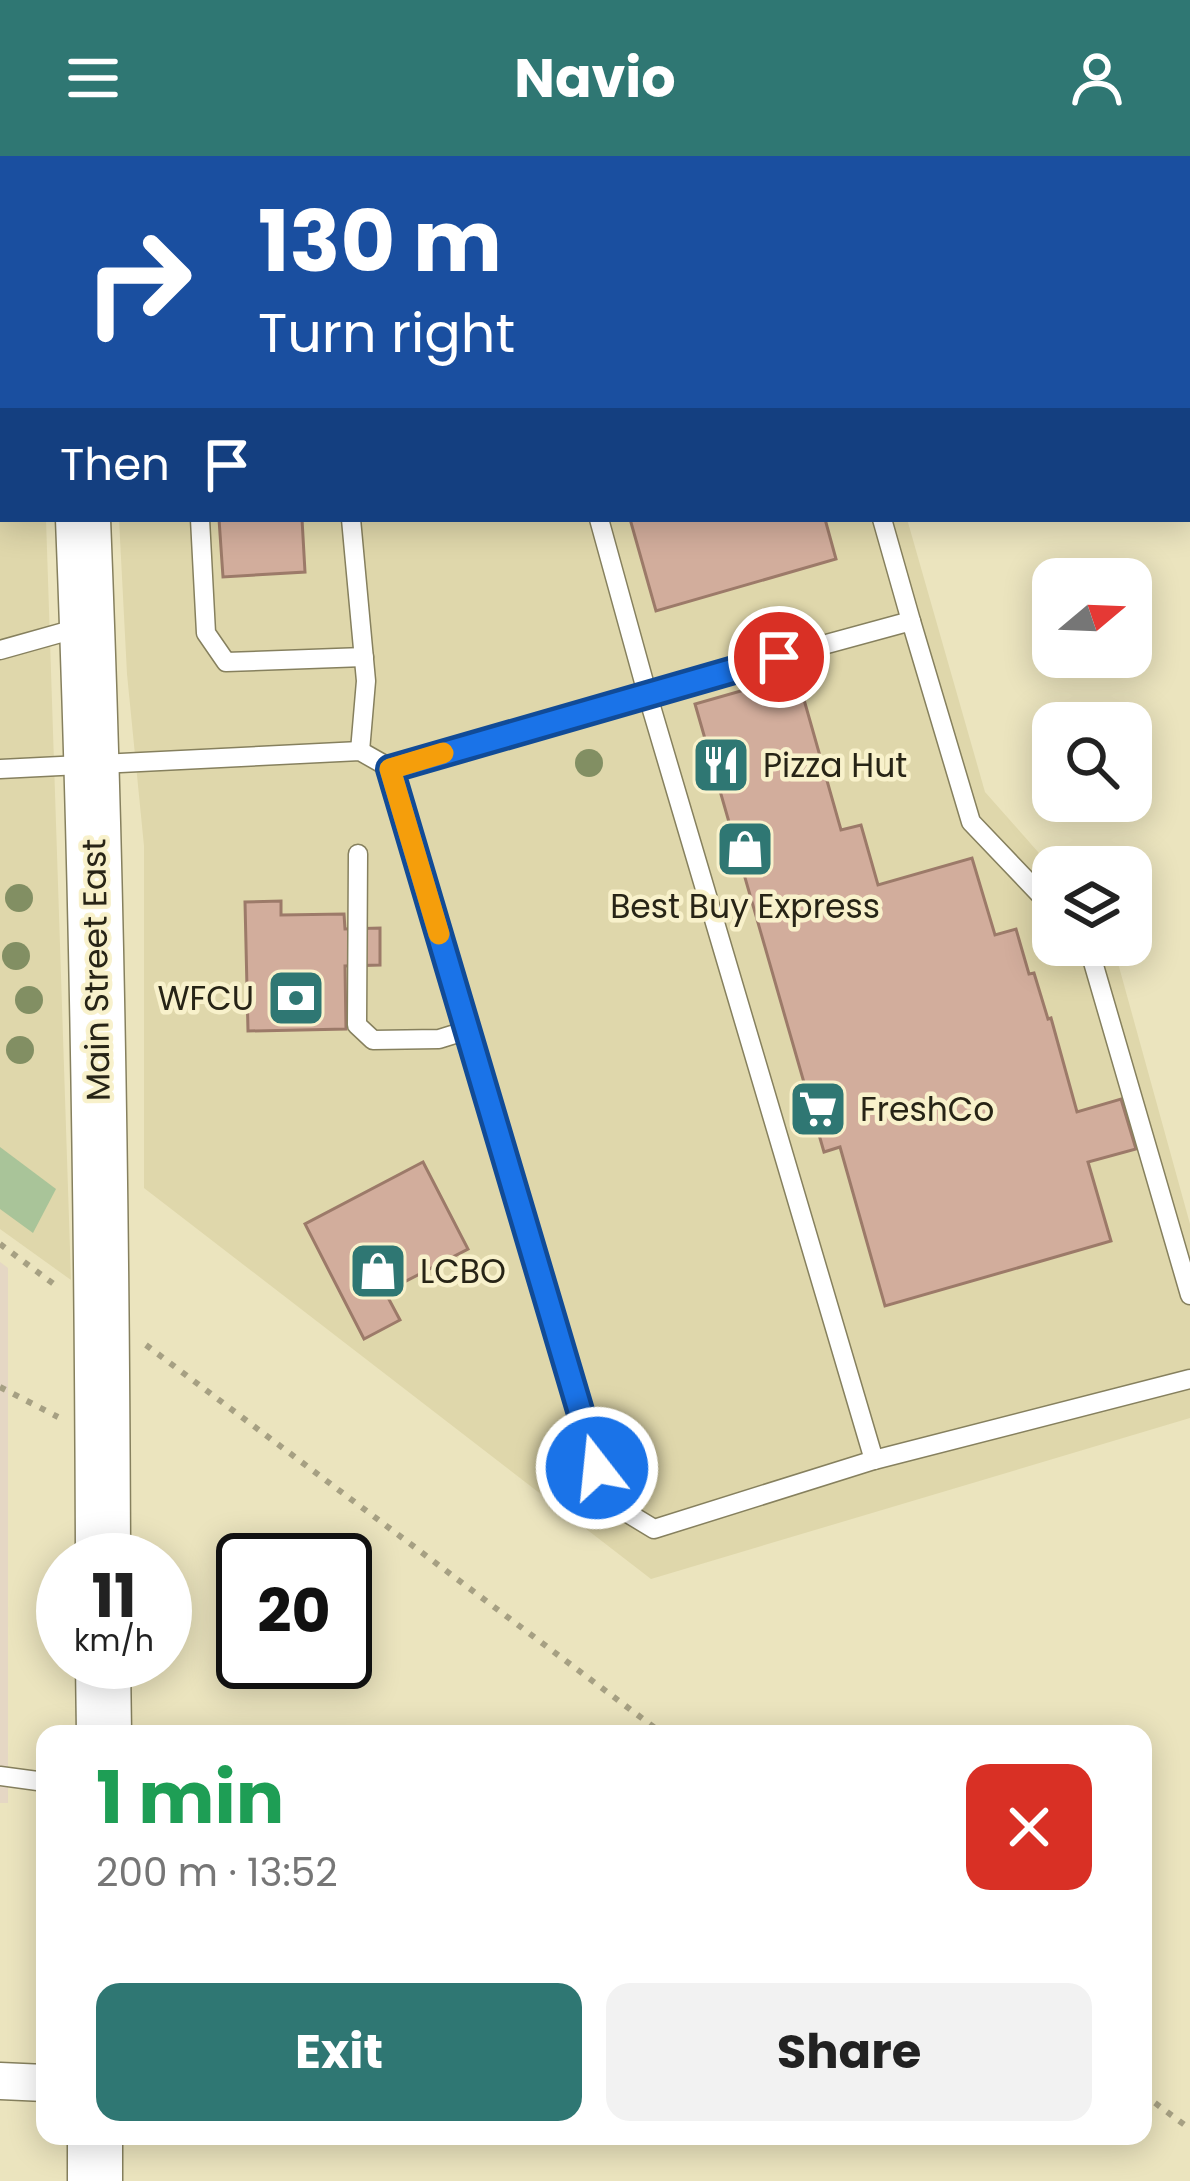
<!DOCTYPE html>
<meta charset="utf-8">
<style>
:root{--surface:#fff;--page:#f2f2f2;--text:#222;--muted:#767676;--accent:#2f7773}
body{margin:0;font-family:Poppins,sans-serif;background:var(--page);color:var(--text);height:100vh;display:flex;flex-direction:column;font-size:45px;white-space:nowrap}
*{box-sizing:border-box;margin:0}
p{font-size:39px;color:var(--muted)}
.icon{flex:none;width:66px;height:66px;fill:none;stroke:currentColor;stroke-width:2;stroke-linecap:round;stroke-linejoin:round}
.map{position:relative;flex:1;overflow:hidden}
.sheet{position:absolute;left:36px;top:1569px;width:1116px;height:420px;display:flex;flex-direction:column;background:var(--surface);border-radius:24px;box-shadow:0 6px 30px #0003}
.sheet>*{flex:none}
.hud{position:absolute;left:0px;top:0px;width:1191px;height:366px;box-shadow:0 6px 30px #0003;background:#1a4fa0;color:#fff;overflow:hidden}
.needle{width:78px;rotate:71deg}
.fabs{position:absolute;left:1032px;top:402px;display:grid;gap:24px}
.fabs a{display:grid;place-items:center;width:120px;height:120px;border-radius:24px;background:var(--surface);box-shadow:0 6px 30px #0003;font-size:60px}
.speed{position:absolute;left:36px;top:1377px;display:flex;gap:24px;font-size:60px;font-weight:700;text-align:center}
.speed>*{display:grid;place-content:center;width:156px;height:156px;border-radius:50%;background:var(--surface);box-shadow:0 6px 30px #0003;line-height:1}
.speed small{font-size:30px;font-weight:400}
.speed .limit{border:6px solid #111;border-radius:18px;background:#fff;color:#111}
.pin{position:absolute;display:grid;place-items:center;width:102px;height:102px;color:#fff;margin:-51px;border:6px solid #fff;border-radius:50%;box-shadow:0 3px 12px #0007}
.me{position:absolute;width:132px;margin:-66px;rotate:344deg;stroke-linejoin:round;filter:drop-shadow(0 0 9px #0008)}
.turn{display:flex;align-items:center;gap:42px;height:252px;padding:0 60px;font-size:54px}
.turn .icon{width:156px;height:156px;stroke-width:2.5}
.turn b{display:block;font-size:84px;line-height:102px}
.then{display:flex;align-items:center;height:114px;padding:0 60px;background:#0003;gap:24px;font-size:45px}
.round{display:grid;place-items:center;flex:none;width:126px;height:126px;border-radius:24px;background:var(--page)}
.headline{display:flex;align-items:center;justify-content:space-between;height:204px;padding:0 60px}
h1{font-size:72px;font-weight:700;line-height:90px;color:#1e9e55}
.cta{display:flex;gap:24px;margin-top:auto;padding:24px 60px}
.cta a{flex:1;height:138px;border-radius:24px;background:var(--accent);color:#fff;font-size:48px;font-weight:700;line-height:138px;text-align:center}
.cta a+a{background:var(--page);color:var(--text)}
header{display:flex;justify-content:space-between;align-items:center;height:156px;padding:0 60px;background:var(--accent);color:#fff;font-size:54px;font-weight:700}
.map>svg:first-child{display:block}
.built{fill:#dfd7ab}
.industrial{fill:#e5d7c4}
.green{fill:#a9c499}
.building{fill:#d2ad9c;stroke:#9c7a69;stroke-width:3}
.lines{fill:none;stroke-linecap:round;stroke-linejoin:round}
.service-casing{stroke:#86805e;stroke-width:21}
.minor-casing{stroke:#86805e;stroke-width:39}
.secondary-casing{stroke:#86805e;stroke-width:57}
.path{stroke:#a6a083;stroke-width:6;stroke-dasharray:6 9;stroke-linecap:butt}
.service{stroke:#fff;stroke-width:18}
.minor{stroke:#fff;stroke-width:36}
.secondary{stroke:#fff;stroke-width:54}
.tree{fill:#828f63}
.route-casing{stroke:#114b97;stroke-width:30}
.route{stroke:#1a73e8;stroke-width:21}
.slow{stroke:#f59e0b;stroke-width:21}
.labels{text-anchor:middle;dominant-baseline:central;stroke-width:9;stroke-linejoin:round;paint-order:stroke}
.poi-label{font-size:33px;fill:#272416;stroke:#f8f1cb;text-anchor:start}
.street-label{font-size:33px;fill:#272416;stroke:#f8f1cb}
</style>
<header><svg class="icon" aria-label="menu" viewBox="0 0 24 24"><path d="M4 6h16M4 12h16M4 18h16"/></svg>Navio<svg class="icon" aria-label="person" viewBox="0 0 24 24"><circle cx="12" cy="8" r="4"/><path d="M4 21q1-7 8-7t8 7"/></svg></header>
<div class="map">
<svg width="1190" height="2025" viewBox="0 0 1190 2025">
<rect width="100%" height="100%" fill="#ebe4be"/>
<g class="built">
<path d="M0,0H34V3H3V363H46L71,1124L0,1073Z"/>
<path d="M119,363H907L985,636L1053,713V789H1113L1190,1068V1262L651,1423L144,1032V690L127,518Z"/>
</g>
<path class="industrial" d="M0,1106L8,1112V1647H0Z"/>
<path class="green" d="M0,991L56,1033L33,1077L0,1053Z"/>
<g class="building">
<path d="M219,363H302L305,416L223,421Z"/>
<path d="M630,363H825L836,403L656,455Z"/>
<path d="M797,519L841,674L861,669L878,729L972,702L995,779L1016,773L1029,818L1034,817L1048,863L1051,862L1077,956L1121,943L1136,993L1088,1006L1111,1085L885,1150L840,991L824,996L695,548Z"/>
<path d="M281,745V759L344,758L345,773L380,772V809L345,810L346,873L248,875L245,746Z"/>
<path d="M423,1006L468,1093L385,1136L400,1164L364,1183L305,1068Z"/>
</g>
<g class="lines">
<g class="service-casing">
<g id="service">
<path d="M0,75L3,74"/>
<path d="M0,212L3,211"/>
<path d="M0,308L3,307"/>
<path d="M200,363L206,477L226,506L364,501"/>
<path d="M351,363L366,525L360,595"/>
<path d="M599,363L647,537L874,1304"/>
<path d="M882,363L911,465"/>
<path d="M0,494L82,471"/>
<path d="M390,612L647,537L911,465L971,666L1053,752"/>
<path d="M0,613L360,595L390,612L606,1344L654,1373L874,1304L1190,1223"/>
<path d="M358,698L357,869L373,884L439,883L468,874"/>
<path d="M1088,789L1190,1139"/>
<path d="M0,1620L45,1626"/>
</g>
</g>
<g class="minor-casing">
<path id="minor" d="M0,1925L45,1927"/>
</g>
<g class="secondary-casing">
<g id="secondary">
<path d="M68,0V3"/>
<path d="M83,363C97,710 102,1057 103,1404"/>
<path d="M103,1506L104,1578"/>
<path d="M95,2025V1980"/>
</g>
</g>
<g class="path">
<path d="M0,1088L55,1129"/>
<path d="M146,1189L663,1578"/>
<path d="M0,1231L58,1261"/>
<path d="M1143,1938L1190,1973"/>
</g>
<use href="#service" class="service"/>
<use href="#minor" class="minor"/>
<use href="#secondary" class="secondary"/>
</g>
<g class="tree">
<circle cx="589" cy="607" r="14"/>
<circle cx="19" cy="742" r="14"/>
<circle cx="16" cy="800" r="14"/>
<circle cx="29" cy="844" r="14"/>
<circle cx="20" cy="894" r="14"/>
</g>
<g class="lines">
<g class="route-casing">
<path id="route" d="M597,1312L390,613L779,501"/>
</g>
<use href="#route" class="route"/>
<path class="slow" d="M439,778L390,613L443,597"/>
</g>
<defs>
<g id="restaurant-square" transform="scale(3)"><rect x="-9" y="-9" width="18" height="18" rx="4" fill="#2f7773" stroke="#f8f1cb"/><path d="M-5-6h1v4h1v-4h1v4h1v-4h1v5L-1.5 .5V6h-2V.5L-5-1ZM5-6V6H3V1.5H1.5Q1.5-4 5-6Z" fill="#fff"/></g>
<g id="shop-square" transform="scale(3)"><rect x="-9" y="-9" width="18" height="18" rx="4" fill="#2f7773" stroke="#f8f1cb"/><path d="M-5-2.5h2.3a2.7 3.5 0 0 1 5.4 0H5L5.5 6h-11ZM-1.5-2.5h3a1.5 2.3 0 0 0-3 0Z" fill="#fff"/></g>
<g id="bank-square" transform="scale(3)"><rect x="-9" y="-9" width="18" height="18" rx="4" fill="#2f7773" stroke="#f8f1cb"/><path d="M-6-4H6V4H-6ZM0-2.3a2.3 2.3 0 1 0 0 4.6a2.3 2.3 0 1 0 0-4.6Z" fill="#fff"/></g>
<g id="supermarket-square" transform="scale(3)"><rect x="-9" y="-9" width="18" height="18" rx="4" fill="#2f7773" stroke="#f8f1cb"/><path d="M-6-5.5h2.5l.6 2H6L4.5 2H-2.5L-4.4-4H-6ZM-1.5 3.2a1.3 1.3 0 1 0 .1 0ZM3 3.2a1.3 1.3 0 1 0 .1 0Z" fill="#fff"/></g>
</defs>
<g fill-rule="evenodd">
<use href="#restaurant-square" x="721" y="609"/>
<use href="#shop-square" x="745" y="693"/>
<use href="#bank-square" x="296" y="842"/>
<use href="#supermarket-square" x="818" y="953"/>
<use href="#shop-square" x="378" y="1115"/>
</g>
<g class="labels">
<g class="poi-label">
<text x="763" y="609">Pizza Hut</text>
<text x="745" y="750" text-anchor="middle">Best Buy Express</text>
<text x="254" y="842" text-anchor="end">WFCU</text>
<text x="860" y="953">FreshCo</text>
<text x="420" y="1115">LCBO</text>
</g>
<g class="street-label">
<text transform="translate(96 814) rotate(-91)">Main Street East</text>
</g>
</g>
</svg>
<div class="fabs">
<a><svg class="needle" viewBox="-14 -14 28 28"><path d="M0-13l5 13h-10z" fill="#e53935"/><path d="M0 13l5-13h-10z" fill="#767676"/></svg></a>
<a><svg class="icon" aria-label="search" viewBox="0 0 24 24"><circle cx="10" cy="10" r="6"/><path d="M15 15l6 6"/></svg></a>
<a><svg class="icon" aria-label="layers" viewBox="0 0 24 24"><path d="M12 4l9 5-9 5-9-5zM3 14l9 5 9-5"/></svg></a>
</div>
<div class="speed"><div>11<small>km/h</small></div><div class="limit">20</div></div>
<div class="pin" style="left:779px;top:501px;background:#d93025"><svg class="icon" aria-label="arrive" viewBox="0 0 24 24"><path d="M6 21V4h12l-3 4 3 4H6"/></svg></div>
<svg class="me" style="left:597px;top:1312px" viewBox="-20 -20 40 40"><circle r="17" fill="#1a73e8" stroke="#fff" stroke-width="3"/><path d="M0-11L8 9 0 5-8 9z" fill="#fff"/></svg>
<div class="hud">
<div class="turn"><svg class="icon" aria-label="right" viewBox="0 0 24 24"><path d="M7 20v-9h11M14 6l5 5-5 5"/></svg><div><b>130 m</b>Turn right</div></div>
<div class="then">Then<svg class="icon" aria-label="arrive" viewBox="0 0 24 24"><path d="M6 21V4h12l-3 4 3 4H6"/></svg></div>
</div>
<section class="sheet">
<div class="headline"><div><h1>1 min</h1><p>200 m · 13:52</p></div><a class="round" style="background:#d93025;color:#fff"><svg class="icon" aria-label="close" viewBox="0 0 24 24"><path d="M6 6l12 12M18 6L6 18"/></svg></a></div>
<div class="cta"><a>Exit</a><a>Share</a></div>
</section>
</div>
